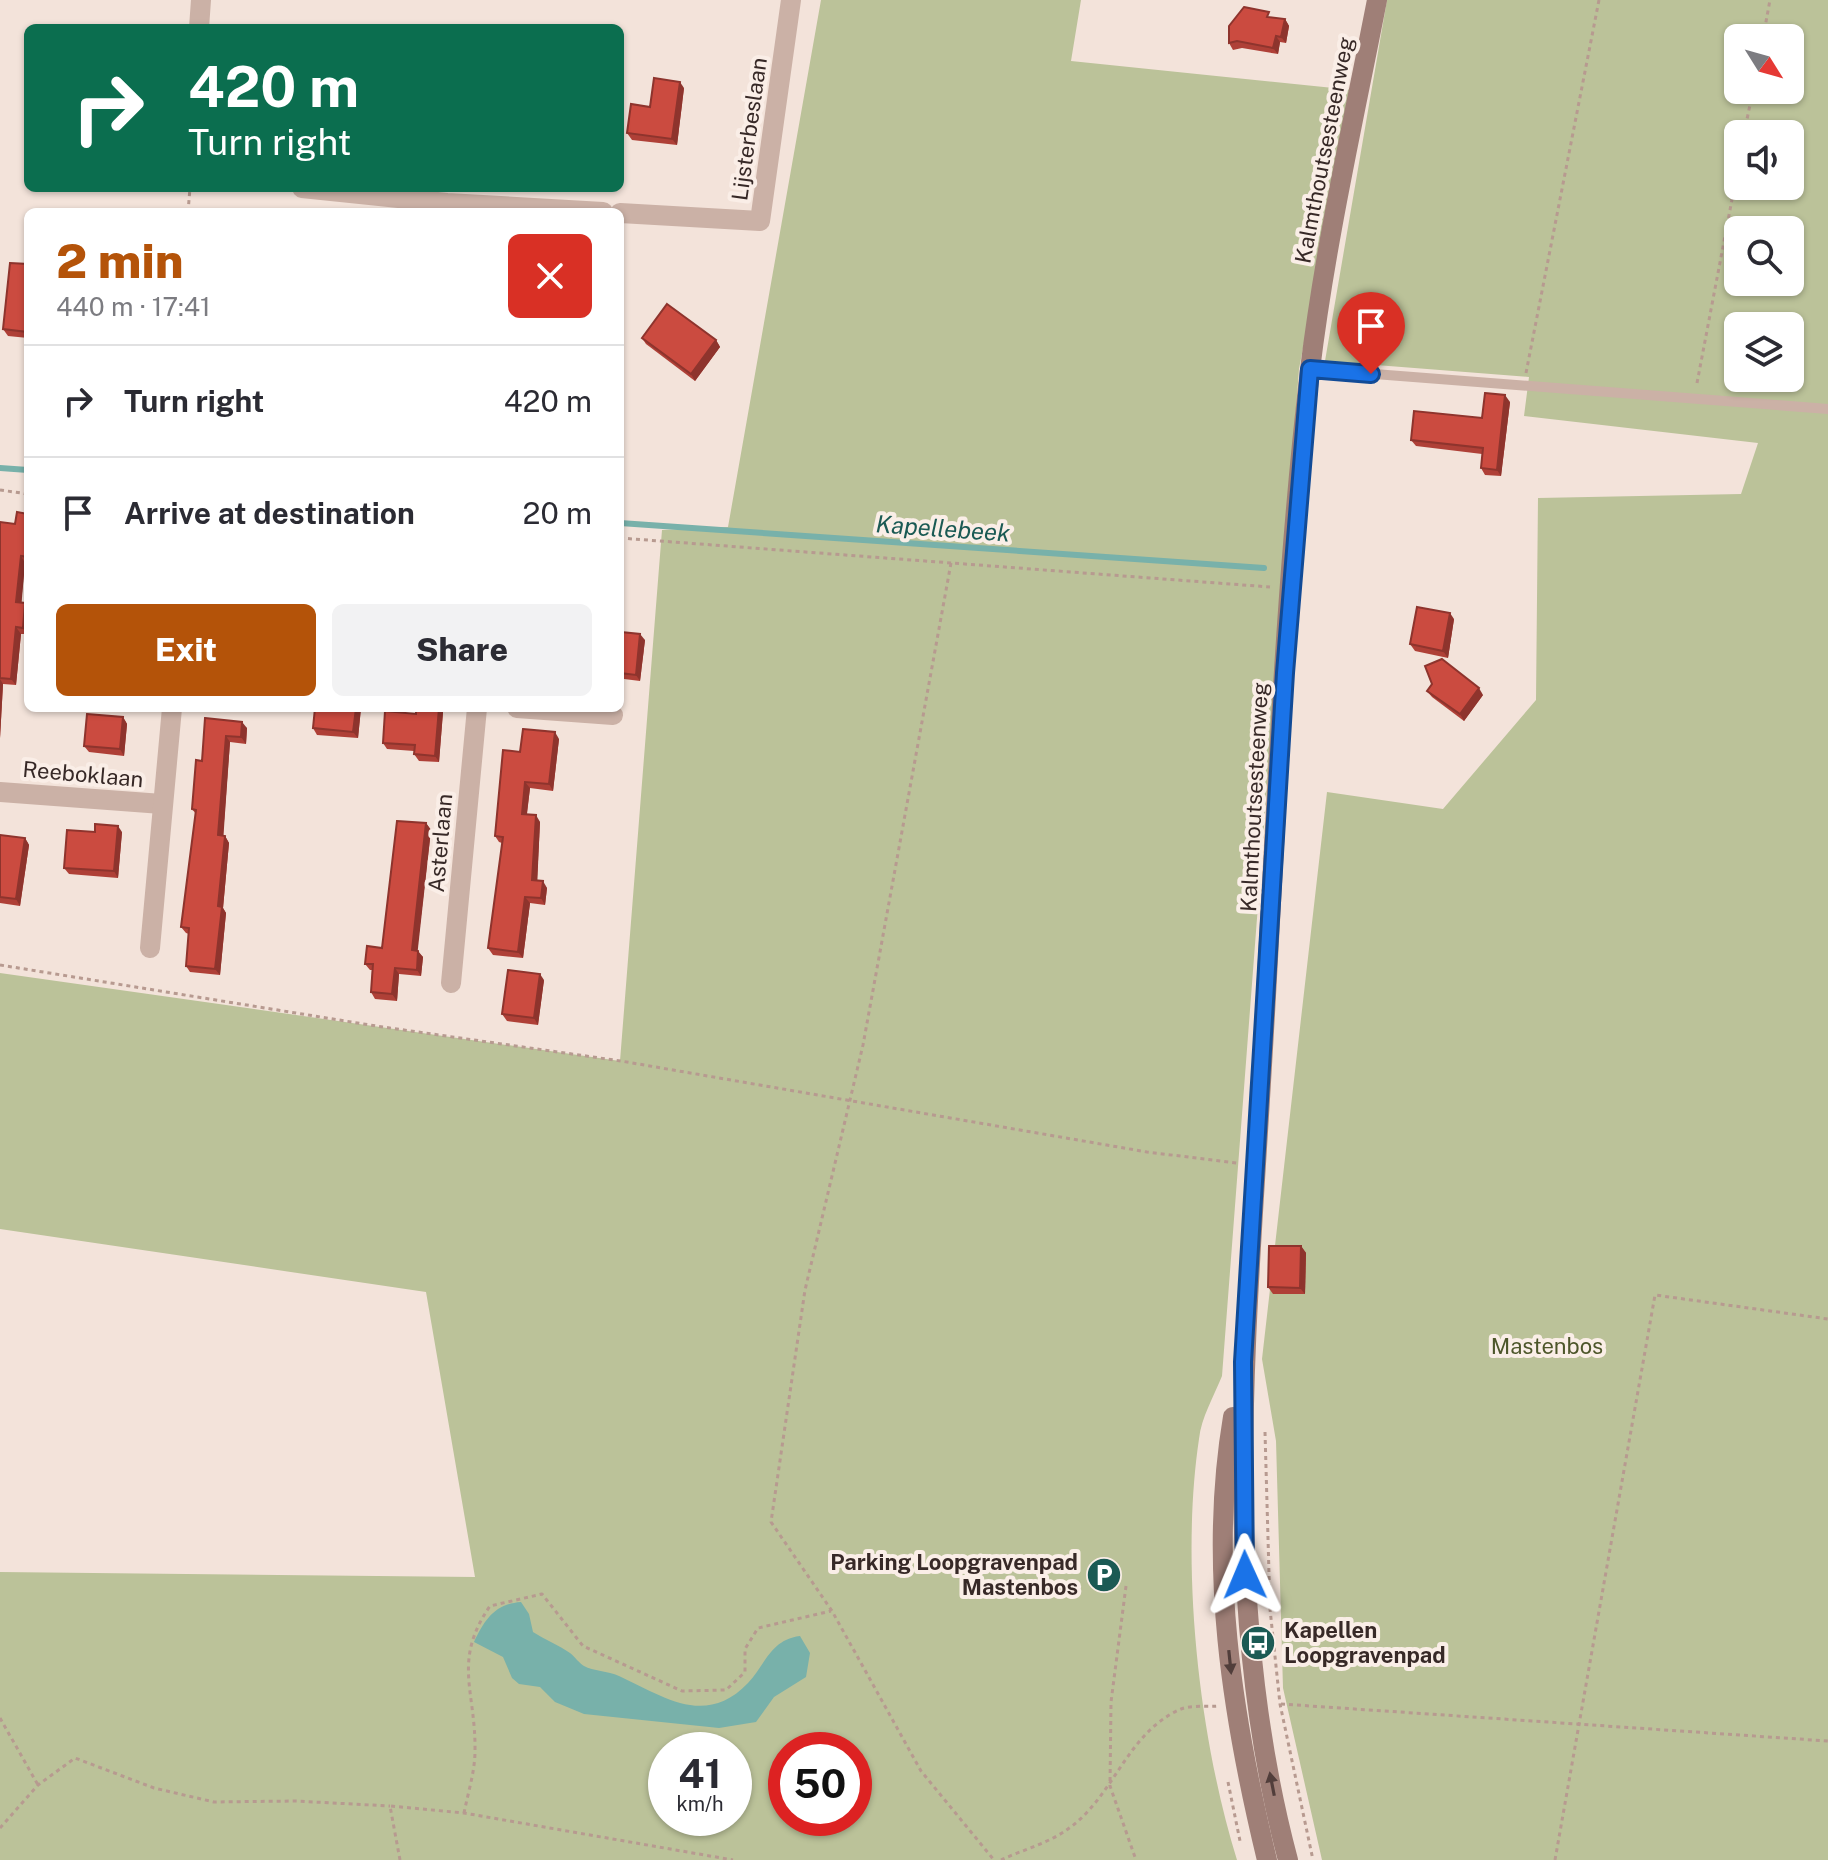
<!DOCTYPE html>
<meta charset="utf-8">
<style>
:root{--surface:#fff;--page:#f2f2f3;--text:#2b2b33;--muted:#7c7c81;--line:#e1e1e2;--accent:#b45309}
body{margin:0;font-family:"Public Sans",sans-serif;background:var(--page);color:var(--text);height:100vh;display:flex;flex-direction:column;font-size:30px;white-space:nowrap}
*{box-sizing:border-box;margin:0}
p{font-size:26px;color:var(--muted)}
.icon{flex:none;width:44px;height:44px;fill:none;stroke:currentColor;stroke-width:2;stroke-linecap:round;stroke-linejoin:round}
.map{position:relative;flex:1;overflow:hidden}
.sheet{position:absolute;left:24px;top:208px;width:600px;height:504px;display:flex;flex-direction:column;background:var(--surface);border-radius:12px;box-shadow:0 2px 6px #0004}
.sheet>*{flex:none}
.top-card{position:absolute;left:24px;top:24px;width:600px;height:168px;border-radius:12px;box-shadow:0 2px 6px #0004;background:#0b6e4f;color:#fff;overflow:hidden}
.needle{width:52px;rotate:127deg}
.tools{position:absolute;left:1724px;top:24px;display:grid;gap:16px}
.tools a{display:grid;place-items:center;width:80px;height:80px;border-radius:12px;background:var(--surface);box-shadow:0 2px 6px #0004;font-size:40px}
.speed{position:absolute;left:648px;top:1732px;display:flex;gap:16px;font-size:40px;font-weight:700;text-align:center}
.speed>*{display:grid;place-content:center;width:104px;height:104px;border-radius:50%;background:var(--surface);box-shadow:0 2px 6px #0004;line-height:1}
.speed small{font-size:20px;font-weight:400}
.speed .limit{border:12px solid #d22;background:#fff;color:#111}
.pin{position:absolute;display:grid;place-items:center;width:68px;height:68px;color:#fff;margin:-82px -34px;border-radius:50% 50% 50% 0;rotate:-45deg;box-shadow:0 0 8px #0007}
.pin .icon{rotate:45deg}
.me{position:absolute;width:88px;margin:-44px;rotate:359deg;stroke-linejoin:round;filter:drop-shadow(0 0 6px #0008)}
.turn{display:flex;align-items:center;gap:28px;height:168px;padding:0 32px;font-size:36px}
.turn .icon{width:104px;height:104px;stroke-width:2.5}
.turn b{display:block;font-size:56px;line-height:68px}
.round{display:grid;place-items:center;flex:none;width:84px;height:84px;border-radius:12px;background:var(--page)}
.head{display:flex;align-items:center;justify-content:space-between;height:136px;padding:0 32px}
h1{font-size:48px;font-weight:800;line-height:60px;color:var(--accent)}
.cta{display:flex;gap:16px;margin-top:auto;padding:16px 32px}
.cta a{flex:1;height:92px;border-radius:12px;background:var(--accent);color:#fff;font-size:32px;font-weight:800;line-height:92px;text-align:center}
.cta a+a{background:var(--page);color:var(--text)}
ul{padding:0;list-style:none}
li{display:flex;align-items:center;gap:24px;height:112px;padding:0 32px;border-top:2px solid var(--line)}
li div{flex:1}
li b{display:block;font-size:30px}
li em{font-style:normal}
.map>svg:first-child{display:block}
.green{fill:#bbc299;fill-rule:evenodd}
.water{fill:#78b1aa}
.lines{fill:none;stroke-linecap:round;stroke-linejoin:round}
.stream{stroke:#78b1aa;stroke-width:6}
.path{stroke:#b79a90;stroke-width:3;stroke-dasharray:4 4;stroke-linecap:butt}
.lane{stroke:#cbb1a6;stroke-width:10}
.street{stroke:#cbb1a6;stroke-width:20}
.secondary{stroke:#9f7f77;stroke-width:20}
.wall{fill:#af4037}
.shaded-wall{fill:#8e342d}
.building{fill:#cb4b40;stroke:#8e342d;stroke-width:2}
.oneway{fill:#513e3b}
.route-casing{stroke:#114b97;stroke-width:20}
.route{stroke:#1a73e8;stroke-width:14}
.labels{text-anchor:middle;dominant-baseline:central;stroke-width:8;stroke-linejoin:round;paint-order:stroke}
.street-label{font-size:22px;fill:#372927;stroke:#faeee7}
.park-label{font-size:22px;fill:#4d562a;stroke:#faeee7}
.poi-label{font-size:22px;font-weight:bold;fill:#372927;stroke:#faeee7;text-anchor:end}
.water-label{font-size:24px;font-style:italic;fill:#1b5a54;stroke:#faeee7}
</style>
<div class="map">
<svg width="1828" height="1860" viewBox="0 0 1828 1860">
<rect width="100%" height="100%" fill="#f3e3da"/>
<g class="green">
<path d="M821,0H1081L1071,61L1353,90L1299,369L1222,1376C1214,1396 1201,1418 1199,1439C1180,1566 1199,1738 1237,1860H0V1572L475,1577L426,1292L0,1229V973L620,1061L662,530L728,527ZM666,1750H734V1818H666ZM786,1750H854V1818H786Z"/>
<path d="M1387,0H1828V1860H1322L1283,1688L1276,1441L1262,1359L1327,792L1443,809L1536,700L1538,498L1741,494L1758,443L1524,416L1529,377L1325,361ZM1738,38H1790V90H1738ZM1738,134H1790V186H1738ZM1738,230H1790V282H1738ZM1738,326H1790V378H1738Z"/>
</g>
<path class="water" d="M521,1602L529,1614L533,1632C545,1640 559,1645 570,1653C575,1657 579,1663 584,1666C593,1671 608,1671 619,1676C663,1696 705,1728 748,1683C766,1664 770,1640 800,1636L810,1653L806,1677L774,1697L756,1722L719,1728L584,1714L555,1702L540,1687L519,1684L512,1678L503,1657L474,1642C485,1619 495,1604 521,1602Z"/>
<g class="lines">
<g class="stream">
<path d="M0,468L28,470"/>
<path d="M620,523L1264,568"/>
</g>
<g class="path">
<path d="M1763,38L1770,0"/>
<path d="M1744,134L1753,90"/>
<path d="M188,212L190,188"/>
<path d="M1526,373L1599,0"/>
<path d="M1697,383L1738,168"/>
<path d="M0,490L28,494"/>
<path d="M620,538L1270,587"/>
<path d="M951,563L863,1045L805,1290L771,1522L832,1611L921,1771L994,1860"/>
<path d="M0,965L376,1026L621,1061L1147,1152L1237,1163"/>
<path d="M1265,1432L1270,1609L1280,1704L1313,1860"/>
<path d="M1126,1586L1111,1702L1110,1786L1136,1860"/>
<path d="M1281,1704L1828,1741"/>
<path d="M0,1718L38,1785"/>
<path d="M1228,1782L1240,1841"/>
<path d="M464,1813C468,1793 475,1771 475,1751C476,1691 452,1661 490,1606L542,1594L583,1646L682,1691L726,1690L745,1672V1649L758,1628L831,1611"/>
<path d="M0,1828L38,1785L75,1758L154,1788L214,1802L295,1801L390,1806"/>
<path d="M400,1860L390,1806L464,1813L733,1860"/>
<path d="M1001,1860C1022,1850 1049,1843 1068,1829C1114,1797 1127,1732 1181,1709C1191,1705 1206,1707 1218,1706"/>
<path d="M1555,1860L1655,1295L1828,1319"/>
</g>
<path class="lane" d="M1310,369L1828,409"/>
<g class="street">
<path d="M199,28L201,0"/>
<path d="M302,188L447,203L603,212"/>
<path d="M620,213L760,221L791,0"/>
<path d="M517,708L613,715"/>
<path d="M0,792L162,804"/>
<path d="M150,948L172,708"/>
<path d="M451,983L477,708"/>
</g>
<g class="secondary">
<path d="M1233,1417C1208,1565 1232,1716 1267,1860"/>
<path d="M1288,1860C1218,1599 1247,1330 1262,1065C1276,834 1283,600 1310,370C1325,246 1353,123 1377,0"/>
</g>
</g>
<g class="wall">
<path d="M1273,18L1285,19L1289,26L1286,43L1280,42L1278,54L1242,48L1233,50L1229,43Z"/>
<path d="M684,88L677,145L632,140L627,133Z"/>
<path d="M28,264V338L8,336L3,329Z"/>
<path d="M642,338L716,340L720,347L695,381L646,344Z"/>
<path d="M1510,402L1501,476L1485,475L1481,468L1482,454L1416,446L1411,440L1482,418Z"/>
<path d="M28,514V563H25L21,603L28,634H21L16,685L3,684L0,738V522L15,524Z"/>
<path d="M1454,619L1448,658L1415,651L1410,644Z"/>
<path d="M620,638L645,640L640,681L624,679L620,674Z"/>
<path d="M1427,691L1483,695L1464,721L1432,697Z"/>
<path d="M361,708L358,738L317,735L313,728Z"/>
<path d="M443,712L439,762L419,761L414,754V751L387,749L383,743L416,714Z"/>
<path d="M123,717L127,724L124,756L89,752L84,746Z"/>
<path d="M205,718L247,728L246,744L230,742L223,836H225L229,843L223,908L226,913L220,975L190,972L186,966L189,934L186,933L181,927L196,814L192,809L202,761Z"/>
<path d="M559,739L553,791L530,788L527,814L540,822L537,881L547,888L545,905L530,903L523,958L493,955L488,948L502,843L499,842L495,836L520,752Z"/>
<path d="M426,823L431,830L417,951L423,957L421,976L399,974L397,1001L375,999L371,992L372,970H370L365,964L382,948Z"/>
<path d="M95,832H122L118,878L69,874L64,868Z"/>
<path d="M0,835L25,838L29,845L20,906L0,903Z"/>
<path d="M544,980L538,1025L507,1021L502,1014Z"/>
<path d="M1301,1246L1306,1253L1305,1294H1273L1268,1287Z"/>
</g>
<g class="shaded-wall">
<path d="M1285,19L1289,26L1286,43L1281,37Z"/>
<path d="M1276,36L1280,42L1278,54L1273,48Z"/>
<path d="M680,82L684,88L677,145L672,139Z"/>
<path d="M716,340L720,347L695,381L691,374Z"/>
<path d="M1505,395L1510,402L1501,476L1497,470Z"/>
<path d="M21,556L25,563L21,609L16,602Z"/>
<path d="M25,603L28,607V634L23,628Z"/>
<path d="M1450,613L1454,619L1448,658L1443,651Z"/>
<path d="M16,627L21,634L16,685L11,679Z"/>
<path d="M640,634L645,640L640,681L636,675Z"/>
<path d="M0,679L3,684L0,738Z"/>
<path d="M1479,688L1483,695L1464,721L1460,714Z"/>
<path d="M356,708H361L358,738L353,732Z"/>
<path d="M439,708H441L443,712L439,762L435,756Z"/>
<path d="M123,717L127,724L124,756L120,749Z"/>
<path d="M242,722L247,728L246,744L241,737Z"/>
<path d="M555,732L559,739L553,791L549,784Z"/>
<path d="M226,736L230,742L223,842L218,835Z"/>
<path d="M525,782L530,788L526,820L522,814Z"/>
<path d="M536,815L540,822L537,887L532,880Z"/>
<path d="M426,823L431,830L417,957L412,950Z"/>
<path d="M118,826L122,832L118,878L114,871Z"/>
<path d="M225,836L229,843L223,908L226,913L220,975L215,969L218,906Z"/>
<path d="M25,838L29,845L20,906L16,899Z"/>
<path d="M543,881L547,888L545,905L541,898Z"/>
<path d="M525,897L530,903L523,958L518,952Z"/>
<path d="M418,951L423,957L421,976L417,970Z"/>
<path d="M395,968L399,974L397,1001L392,994Z"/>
<path d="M540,974L544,980L538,1025L534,1018Z"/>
<path d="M1301,1246L1306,1253L1305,1294L1300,1288Z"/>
</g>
<g class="building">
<path d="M1244,7L1269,12L1267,17L1285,19L1281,37L1276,36L1273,48L1237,41L1229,43V26Z"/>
<path d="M654,78L680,82L672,139L627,133L631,104L650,107Z"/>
<path d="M10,263L28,264V332L3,329Z"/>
<path d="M667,304L716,340L691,374L642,338Z"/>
<path d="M1485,393L1505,395L1497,470L1481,468L1483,448L1411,440L1414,411L1482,418Z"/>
<path d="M17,512L28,514V557L21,556L16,602L25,603L23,628L16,627L11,679L0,678V522L15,524Z"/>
<path d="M1417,607L1450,613L1443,651L1410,644Z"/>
<path d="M621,632L640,634L636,675L620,673Z"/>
<path d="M1442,659L1479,688L1460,714L1427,691L1432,684L1425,666Z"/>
<path d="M315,708H356L353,732L313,728Z"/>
<path d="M416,708H439L435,756L414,754L415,745L383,743L385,711L416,714Z"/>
<path d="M87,714L123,717L120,749L84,746Z"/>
<path d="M205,718L242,722L241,737L226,736L218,835L225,836L218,906L222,907L215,969L186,966L189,928L181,927L196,810L192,809L196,760L202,761Z"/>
<path d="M523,729L555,732L549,784L525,782L522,814L536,815L532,880L543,881L541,898L525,897L518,952L488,948L503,837L495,836L503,750L520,752Z"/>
<path d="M397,821L426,823L412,950L418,951L417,970L395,968L392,994L371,992L373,964H365L367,946L382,948Z"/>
<path d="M95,824L118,826L114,871L64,868L67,830L95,832Z"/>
<path d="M0,835L25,838L16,899L0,897Z"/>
<path d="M508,970L540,974L534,1018L502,1014Z"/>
<path d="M1269,1246H1301L1300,1288L1268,1287Z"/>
</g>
<defs><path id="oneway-solid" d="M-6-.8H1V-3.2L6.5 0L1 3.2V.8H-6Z" transform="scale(2)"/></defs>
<g class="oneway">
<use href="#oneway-solid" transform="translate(1230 1662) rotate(84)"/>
<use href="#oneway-solid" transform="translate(1272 1784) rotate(-101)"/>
</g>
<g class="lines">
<g class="route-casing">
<path id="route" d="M1245,1575L1243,1362L1285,673L1310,369L1371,374"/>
</g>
<use href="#route" class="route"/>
</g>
<defs>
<g id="parking-disc" transform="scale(1.8)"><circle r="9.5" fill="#1b5a54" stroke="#faeee7"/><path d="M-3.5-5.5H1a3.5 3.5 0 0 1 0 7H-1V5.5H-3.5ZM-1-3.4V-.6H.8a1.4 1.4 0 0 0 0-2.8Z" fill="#fff"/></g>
<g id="bus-disc" transform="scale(1.8)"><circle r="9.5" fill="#1b5a54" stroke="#faeee7"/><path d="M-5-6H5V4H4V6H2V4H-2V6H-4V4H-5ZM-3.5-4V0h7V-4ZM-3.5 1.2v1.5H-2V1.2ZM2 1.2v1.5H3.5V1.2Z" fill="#fff"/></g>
</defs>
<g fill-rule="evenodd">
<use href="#parking-disc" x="1104" y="1575"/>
<use href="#bus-disc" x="1258" y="1643"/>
</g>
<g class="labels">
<g class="street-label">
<text transform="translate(749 129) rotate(-82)">Lijsterbeslaan</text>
<text transform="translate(1324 150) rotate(-79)">Kalmthoutsesteenweg</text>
<text transform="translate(83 774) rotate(5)">Reeboklaan</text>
<text transform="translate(1254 797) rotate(-87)">Kalmthoutsesteenweg</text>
<text transform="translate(440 843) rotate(-85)">Asterlaan</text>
</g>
<g class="park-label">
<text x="1547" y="1346">Mastenbos</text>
</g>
<g class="poi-label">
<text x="1078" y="1562">Parking Loopgravenpad<tspan x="1078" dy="25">Mastenbos</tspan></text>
<text x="1284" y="1630" text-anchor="start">Kapellen<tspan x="1284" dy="25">Loopgravenpad</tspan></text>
</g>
<g class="water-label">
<text transform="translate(943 528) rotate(4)">Kapellebeek</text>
</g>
</g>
</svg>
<div class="tools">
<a><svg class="needle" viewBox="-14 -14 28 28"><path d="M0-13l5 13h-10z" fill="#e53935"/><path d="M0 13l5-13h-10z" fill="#7c7c81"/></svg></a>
<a><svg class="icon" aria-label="sound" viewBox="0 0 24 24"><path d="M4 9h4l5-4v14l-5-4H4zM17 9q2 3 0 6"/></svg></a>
<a><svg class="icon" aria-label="search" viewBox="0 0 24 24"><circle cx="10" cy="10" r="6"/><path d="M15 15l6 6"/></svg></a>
<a><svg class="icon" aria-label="layers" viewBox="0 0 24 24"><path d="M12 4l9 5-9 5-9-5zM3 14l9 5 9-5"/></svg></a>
</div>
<div class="speed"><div>41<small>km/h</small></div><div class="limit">50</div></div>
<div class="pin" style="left:1371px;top:374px;background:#d93025"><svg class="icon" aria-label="arrive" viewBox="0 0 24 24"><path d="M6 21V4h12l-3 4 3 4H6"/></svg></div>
<svg class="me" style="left:1245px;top:1575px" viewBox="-20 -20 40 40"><path d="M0-17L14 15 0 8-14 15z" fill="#1a73e8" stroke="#fff" stroke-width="4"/></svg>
<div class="top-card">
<div class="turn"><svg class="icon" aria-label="right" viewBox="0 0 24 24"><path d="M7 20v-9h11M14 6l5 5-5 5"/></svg><div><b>420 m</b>Turn right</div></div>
</div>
<section class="sheet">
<div class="head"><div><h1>2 min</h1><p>440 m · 17:41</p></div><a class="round" style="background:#d93025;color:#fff"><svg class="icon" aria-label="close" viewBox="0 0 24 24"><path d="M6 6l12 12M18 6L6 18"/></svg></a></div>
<ul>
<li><svg class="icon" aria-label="right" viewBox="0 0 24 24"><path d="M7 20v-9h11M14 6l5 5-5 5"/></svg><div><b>Turn right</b></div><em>420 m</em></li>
<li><svg class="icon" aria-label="arrive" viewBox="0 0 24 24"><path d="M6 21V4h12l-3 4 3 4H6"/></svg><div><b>Arrive at destination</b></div><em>20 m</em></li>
</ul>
<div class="cta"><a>Exit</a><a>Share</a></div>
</section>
</div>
